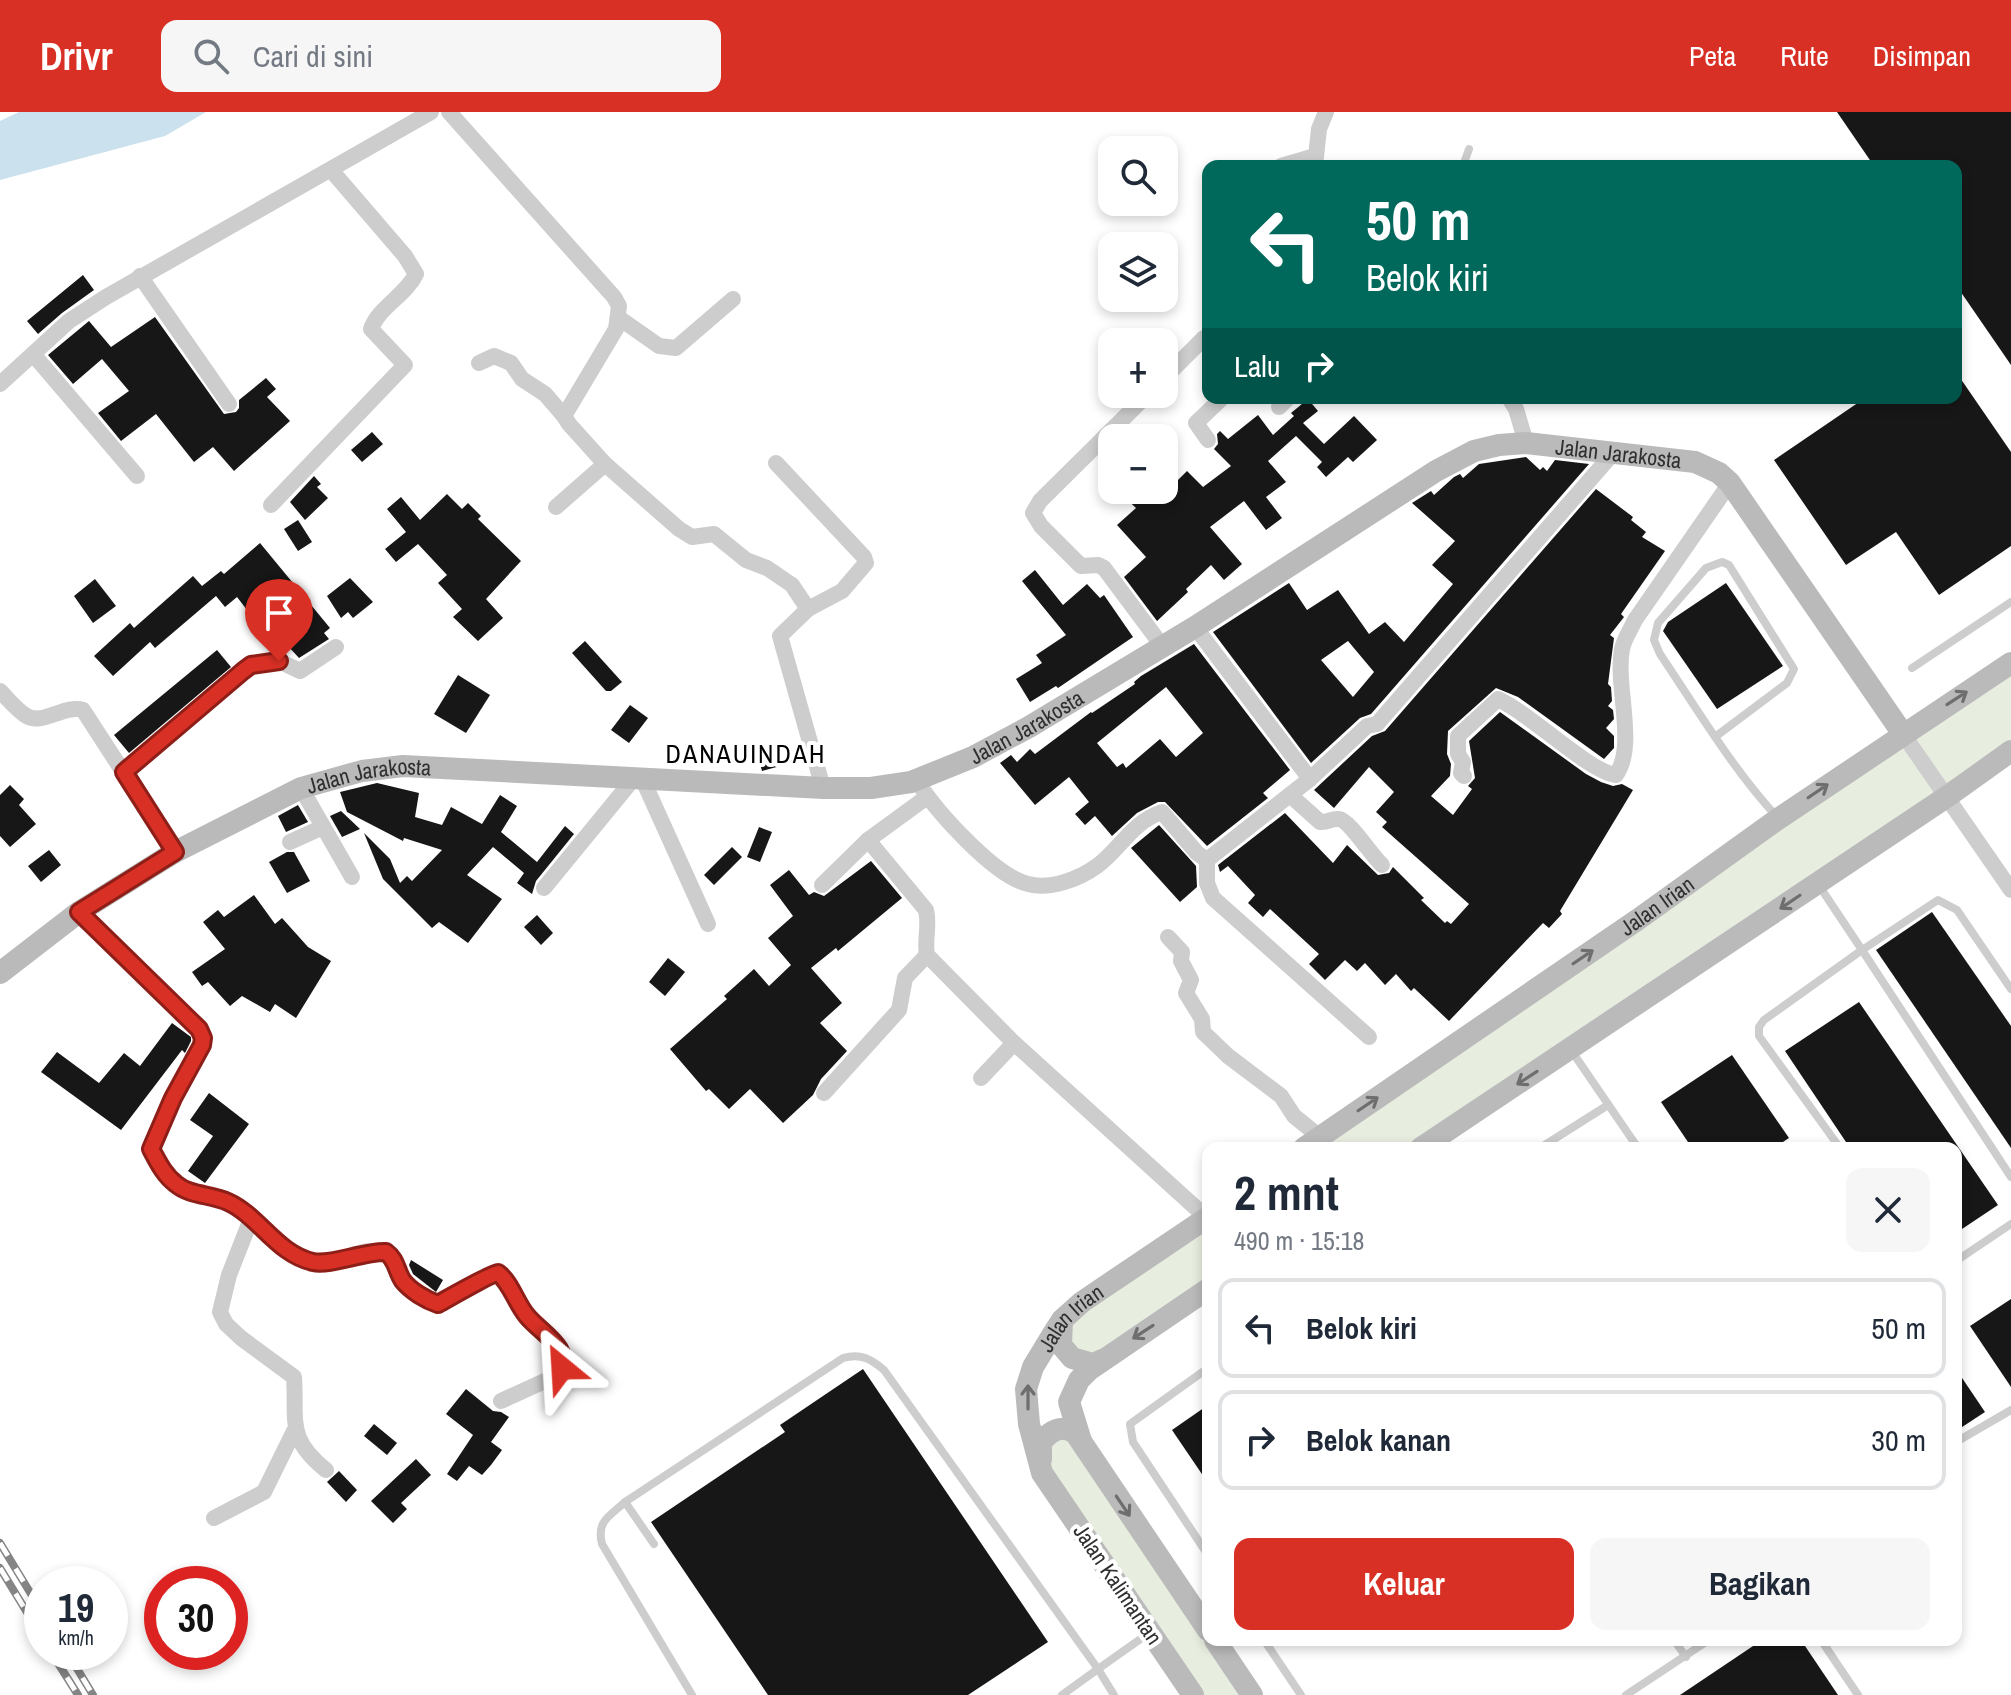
<!DOCTYPE html>
<html lang="id">
<meta charset="utf-8">
<style>
:root{--surface:#fff;--page:#f6f6f7;--text:#1f2937;--muted:#747a83;--line:#e0e1e3;--accent:#d93025}
body{margin:0;font-family:"Archivo Narrow",sans-serif;background:var(--page);color:var(--text);height:100vh;display:flex;flex-direction:column;font-size:30px;white-space:nowrap}
*{box-sizing:border-box;margin:0}
p{font-size:26px;color:var(--muted)}
.icon{flex:none;width:44px;height:44px;fill:none;stroke:currentColor;stroke-width:2;stroke-linecap:round;stroke-linejoin:round}
.map{position:relative;flex:1;overflow:hidden}
.sheet{position:absolute;left:1202px;top:1030px;width:760px;height:504px;display:flex;flex-direction:column;background:var(--surface);border-radius:16px;box-shadow:0 4px 12px #0003}
.sheet>*{flex:none}
.guide{position:absolute;left:1202px;top:48px;width:760px;height:244px;border-radius:16px;box-shadow:0 4px 12px #0003;background:#00695c;color:#fff;overflow:hidden}
.buttons{position:absolute;left:1098px;top:24px;display:grid;gap:16px}
.buttons a{display:grid;place-items:center;width:80px;height:80px;border-radius:16px;background:var(--surface);box-shadow:0 4px 12px #0003;font-size:40px}
.speed{position:absolute;left:24px;top:1454px;display:flex;gap:16px;font-size:40px;font-weight:700;text-align:center}
.speed>*{display:grid;place-content:center;width:104px;height:104px;border-radius:50%;background:var(--surface);box-shadow:0 4px 12px #0003;line-height:1}
.speed small{font-size:20px;font-weight:400}
.speed .limit{border:12px solid #d22;background:#fff;color:#111}
.pin{position:absolute;display:grid;place-items:center;width:68px;height:68px;color:#fff;margin:-82px -34px;border-radius:50% 50% 50% 0;rotate:-45deg;box-shadow:0 0 8px #0007}
.pin .icon{rotate:45deg}
.me{position:absolute;width:88px;margin:-44px;rotate:333deg;stroke-linejoin:round;filter:drop-shadow(0 0 6px #0008)}
.turn{display:flex;align-items:center;gap:28px;height:168px;padding:0 32px;font-size:36px}
.turn .icon{width:104px;height:104px;stroke-width:2.5}
.turn b{display:block;font-size:56px;line-height:68px}
.then{display:flex;align-items:center;height:76px;padding:0 32px;background:#0003;gap:16px;font-size:30px}
.round{display:grid;place-items:center;flex:none;width:84px;height:84px;border-radius:16px;background:var(--page)}
.summary{display:flex;align-items:center;justify-content:space-between;height:136px;padding:0 32px}
h1{font-size:48px;font-weight:800;line-height:60px}
.action{display:flex;gap:16px;margin-top:auto;padding:16px 32px}
.action a{flex:1;height:92px;border-radius:16px;background:var(--accent);color:#fff;font-size:32px;font-weight:800;line-height:92px;text-align:center}
.action a+a{background:var(--page);color:var(--text)}
ul{padding:0;list-style:none}
li{display:flex;align-items:center;gap:24px;height:100px;margin:0 16px 12px;padding:0 16px;border:4px solid var(--line);border-radius:16px}
li div{flex:1}
li b{display:block;font-size:30px}
li em{font-style:normal}
header{display:flex;align-items:center;gap:48px;box-sizing:border-box;height:112px;padding:0 40px;background:var(--accent);color:#fff}
header strong{font-size:38px}
nav{display:flex;gap:44px;margin-inline-start:auto;font-size:28px}
.search{width:560px;height:72px;background:var(--page);display:flex;align-items:center;gap:20px;box-sizing:border-box;padding:0 28px;border-radius:16px;color:var(--muted);font-size:30px}
.map>svg:first-child{display:block}
.green{fill:#e7eddf}
.water{fill:#cbe1ed}
.building{fill:#171717;fill-rule:evenodd}
.lines{fill:none;stroke-linecap:round;stroke-linejoin:round}
.lane{stroke:#cdcdcd;stroke-width:8}
.street{stroke:#cdcdcd;stroke-width:16}
.secondary{stroke:#bababa;stroke-width:22}
.rail-casing{stroke:#858585;stroke-width:8}
.rail{stroke:#fff;stroke-width:5;stroke-dasharray:15;stroke-linecap:butt}
.oneway{stroke:#6e6e6e}
.route-casing{stroke:#8d1f18;stroke-width:20}
.route{stroke:#d93025;stroke-width:14}
.labels{text-anchor:middle;dominant-baseline:central;stroke-width:8;stroke-linejoin:round;paint-order:stroke}
.street-label{font-size:22px;fill:#303030;stroke:#fff}
.quarter-label{font-size:26px;letter-spacing:2px;fill:#000;stroke:#fff}
</style>
<header>
<strong>Drivr</strong>
<div class="search"><svg class="icon" aria-label="search" viewBox="0 0 24 24"><circle cx="10" cy="10" r="6"/><path d="M15 15l6 6"/></svg>Cari di sini</div>
<nav><a>Peta</a><a>Rute</a><a>Disimpan</a></nav>
</header>
<div class="map">
<svg width="2011" height="1583" viewBox="0 0 2011 1583">
<rect width="100%" height="100%" fill="#fff"/>
<g class="green">
<path d="M2011,551V640L1421,1036H1304Z"/>
<path d="M1208,1105V1177L1079,1249L1062,1208Z"/>
<path d="M1063,1317L1252,1583H1193L1042,1361L1043,1327Z"/>
</g>
<path class="water" d="M19,0H206L165,24L0,68V9Z"/>
<g class="building">
<path d="M1837,0H2011V253L1956,173V54H1874Z"/>
<path d="M83,163L94,178L62,201L38,222L27,209Z"/>
<path d="M155,205L224,302L236,300L239,296V288L266,266L276,277L267,285L290,309L234,359L213,335L194,350L156,302L121,329L98,301L129,279L102,247L73,272L48,243L89,209L111,235Z"/>
<path d="M1956,260L2011,340V434L1939,483L1896,420L1846,453L1774,348L1865,286H1956Z"/>
<path d="M1308,287L1318,299L1303,311L1324,332L1354,304L1377,328L1353,350L1348,345L1326,365L1317,355L1322,350L1296,324L1268,349L1286,370L1266,385L1282,406L1266,418L1244,389L1210,415L1242,452L1224,468L1211,453L1186,477L1188,480L1157,509L1124,465L1146,445L1117,413L1136,396L1117,378H1168L1187,359L1203,375L1231,354L1214,337L1218,332L1217,322L1220,319L1228,327L1258,303L1273,323L1294,304L1291,301Z"/>
<path d="M372,320L383,332L362,350L351,338Z"/>
<path d="M1526,345L1540,358L1543,355L1547,359L1555,348L1589,352L1371,602L1360,606L1311,651L1213,520L1289,471L1307,498L1338,478L1369,522L1385,510L1404,530L1453,472L1432,453L1455,429L1412,391L1431,379L1434,383L1454,365L1460,362L1463,366L1479,352ZM1348,529L1374,560L1353,585L1321,548Z"/>
<path d="M314,364L321,372L317,375L328,386L305,408L290,390Z"/>
<path d="M1596,377L1633,405L1631,408L1646,420L1642,425L1665,439L1621,502L1624,505L1610,523L1614,526L1608,572L1611,575L1612,589L1608,594L1613,598L1614,607L1606,616L1614,624V636L1604,647L1518,585L1496,576L1448,619L1447,642L1451,652L1450,664L1431,684L1453,703L1472,677L1468,674L1475,666L1469,629L1500,600L1586,662L1601,670L1613,674L1622,672L1633,678L1560,799L1562,802L1549,816L1543,811L1449,909L1414,876L1411,879L1396,862L1385,873L1365,851L1357,859L1345,848L1325,868L1309,852L1319,842L1270,797L1263,805L1248,791L1255,783L1228,754L1220,760L1218,753L1285,701L1333,751L1347,733L1378,763L1389,761L1393,755L1424,786L1421,788L1445,811L1447,809L1451,812L1469,792L1382,715L1387,710L1376,700L1394,680L1369,655L1334,696L1314,678L1372,624L1385,619Z"/>
<path d="M447,382L462,397L468,391L481,404L478,407L521,449L486,487L503,506L478,529L453,505L462,497L438,471L447,463L418,432L396,450L385,437L406,420L387,397L401,385L420,408Z"/>
<path d="M298,408L312,430L298,439L284,417Z"/>
<path d="M260,431L330,516L324,521L329,527L299,546L277,522L274,524L256,505L254,507L237,485L225,495L216,484L155,536L150,530L113,564L94,544L130,511L134,516L193,464L202,474L221,459L224,462Z"/>
<path d="M1035,458L1063,493L1087,472L1100,486L1104,483L1133,525L1058,576L1056,574L1030,590L1016,567L1042,551L1036,543L1066,523L1022,469Z"/>
<path d="M350,466L373,490L353,506L348,500L341,506L327,484Z"/>
<path d="M95,467L116,494L93,511L74,484Z"/>
<path d="M1726,471L1783,554L1717,597L1663,519L1668,510Z"/>
<path d="M585,529L622,570L611,579H606L572,541Z"/>
<path d="M1194,532L1290,658L1263,681L1268,686L1207,734L1165,690H1158L1137,701L1112,724L1095,704L1085,713L1075,702L1089,690L1069,665L1035,693L1000,651L1011,643L1017,650L1030,637L1035,642L1091,600L1092,601L1135,572L1134,570L1141,564ZM1166,575L1203,621L1176,645L1160,627L1126,656L1123,651L1117,655L1097,631Z"/>
<path d="M217,538L231,555L129,641L114,623Z"/>
<path d="M458,563L490,583L466,621L434,602Z"/>
<path d="M630,593L648,606L629,631L611,618Z"/>
<path d="M786,630L791,651L762,659L756,637Z"/>
<path d="M377,671L419,681L415,705L442,713L451,695L482,712L500,683L517,694L501,720L537,750L565,714L574,722L536,769L532,782L517,771L524,761L493,735L467,763L502,787L468,831L439,810L432,816L383,767L364,721L390,747L400,771L407,764L412,769L442,738L404,726L403,729L347,700L340,680Z"/>
<path d="M10,673L24,687L19,693L36,712L10,735L0,724V683Z"/>
<path d="M298,693L308,710L286,720L278,704Z"/>
<path d="M341,699L360,717L342,725L330,704Z"/>
<path d="M1159,713L1196,754L1197,775L1180,790L1131,736Z"/>
<path d="M759,715L772,720L760,750L747,745Z"/>
<path d="M732,735L742,745L714,773L704,763Z"/>
<path d="M49,738L61,753L41,770L28,754Z"/>
<path d="M287,740H294L310,769L287,781L269,750Z"/>
<path d="M871,749L902,786L838,839L836,836L811,856L842,891L820,911L847,939L821,967L813,983L783,1011L750,977L729,997L709,977L706,979L670,937L727,887L724,884L754,857L769,874L791,853L768,826L793,804L770,773L789,758L809,783L814,780L824,784Z"/>
<path d="M254,783L275,812L282,806L308,835L331,849L296,906L275,892L270,900L242,884L230,894L208,870L202,874L192,860L225,837L203,810L218,798L224,805Z"/>
<path d="M1932,800L2011,914V1036L1876,838Z"/>
<path d="M537,803L553,821L541,833L524,815Z"/>
<path d="M668,846L685,860L665,884L649,870Z"/>
<path d="M1859,890L1998,1093L1956,1121V1036H1850L1785,939Z"/>
<path d="M172,911L191,925V929L185,941L182,938L121,1018L41,960L57,940L99,971L124,941L140,954Z"/>
<path d="M1732,943L1789,1026L1774,1036H1692L1661,990Z"/>
<path d="M209,981L249,1012L205,1071L188,1059L213,1024L190,1008Z"/>
<path d="M411,1148L443,1168L436,1180L413,1162L409,1153Z"/>
<path d="M2011,1187V1275L1970,1214Z"/>
<path d="M863,1257L1048,1530L968,1583H768L651,1410L785,1320L780,1313Z"/>
<path d="M1956,1257L1985,1300L1956,1319Z"/>
<path d="M466,1277L493,1299L501,1300L509,1305L491,1330L502,1338L491,1353L482,1363L469,1354L457,1369L447,1362L473,1323L446,1302Z"/>
<path d="M1208,1293V1371L1172,1318Z"/>
<path d="M374,1312L397,1331L387,1343L364,1324Z"/>
<path d="M416,1347L431,1363L401,1391L407,1397L393,1411L371,1389Z"/>
<path d="M339,1359L357,1378L346,1390L327,1370Z"/>
<path d="M1762,1528H1801L1838,1583H1680Z"/>
</g>
<g class="lines">
<g class="lane">
<path d="M1463,54L1469,37"/>
<path d="M1912,556L2011,490"/>
<path d="M1715,625L1787,571L1794,557L1729,453L1722,450L1706,456L1658,511L1654,528L1660,542C1697,597 1732,656 1777,705"/>
<path d="M1818,772L1862,838L1764,908L1759,915V924L1840,1036"/>
<path d="M2011,877L1957,798L1938,788L1862,838L2011,1065"/>
<path d="M1571,938L1638,1036"/>
<path d="M1540,1036L1608,993"/>
<path d="M1956,1149L2011,1112"/>
<path d="M1208,1256L1130,1312L1133,1330L1208,1443"/>
<path d="M1956,1330L2011,1298"/>
<path d="M625,1390L654,1432"/>
<path d="M1264,1528L1301,1583"/>
<path d="M1674,1528L1686,1545"/>
<path d="M1821,1528L1858,1583"/>
<path d="M692,1583L602,1432C596,1409 610,1404 625,1390L843,1246C861,1241 871,1247 884,1258L1098,1557L1149,1521"/>
<path d="M1062,1583L1098,1557L1114,1583"/>
<path d="M1626,1583L1709,1528"/>
</g>
<g class="street">
<path d="M449,0L614,185L619,194L616,217L564,304L569,312L605,352L679,417L692,425L714,422L746,448L767,456L792,473L808,497L780,524L823,676"/>
<path d="M1281,54L1315,44"/>
<path d="M1315,54L1319,17L1326,0"/>
<path d="M140,164L229,292"/>
<path d="M619,206L659,234L676,236L733,187"/>
<path d="M33,242L137,364"/>
<path d="M479,251L494,244L511,251L522,267L545,282L564,304"/>
<path d="M1164,266L1204,226"/>
<path d="M0,272L69,209L106,185L431,0"/>
<path d="M1148,282L1040,389L1033,401L1041,414L1081,454L1098,453L1104,456L1163,535"/>
<path d="M1509,286L1516,297L1526,331"/>
<path d="M1279,295L1288,286"/>
<path d="M1208,328L1196,311L1222,286"/>
<path d="M776,351L864,445L866,451L842,479L808,497"/>
<path d="M271,393L405,253L371,217C379,195 406,183 416,162L405,144L331,58"/>
<path d="M556,395L605,352"/>
<path d="M1195,515L1310,667"/>
<path d="M0,579C8,587 16,597 25,603C42,615 64,592 83,598L175,740"/>
<path d="M1903,622L2011,778"/>
<path d="M124,660L251,553L279,549L300,559L336,535"/>
<path d="M1464,664L1461,661L1463,650L1458,642V624L1498,587C1531,602 1589,660 1616,663C1637,633 1615,574 1622,537C1624,527 1631,517 1635,508L1730,371"/>
<path d="M642,666L708,812"/>
<path d="M917,669C936,699 994,764 1028,772C1050,778 1079,767 1097,754C1121,736 1132,710 1162,700L1197,741L1207,748L1310,667L1367,614L1377,612L1615,339"/>
<path d="M301,676L352,765"/>
<path d="M1290,683L1320,710C1328,711 1331,706 1339,707C1349,708 1372,744 1382,753"/>
<path d="M868,728L926,798C930,814 924,827 927,843L1014,931L1207,1106"/>
<path d="M290,730L323,715"/>
<path d="M1207,748V771L1213,786L1369,925"/>
<path d="M822,773L868,728L927,685"/>
<path d="M544,776L635,665"/>
<path d="M79,800L199,917L203,926L202,933L173,986L152,1032C153,1047 165,1064 176,1073C192,1085 216,1083 234,1093C262,1109 279,1142 313,1150C335,1155 362,1133 385,1140C396,1143 397,1155 401,1164C407,1176 422,1185 433,1191L438,1192L478,1172L493,1161H500L527,1204L560,1239L563,1252L558,1263L501,1289"/>
<path d="M1168,825L1182,840L1181,849L1191,868L1186,881L1202,907L1203,920L1228,944L1281,984L1294,1004L1320,1025"/>
<path d="M981,966L1014,931"/>
<path d="M824,981L899,898L905,866L927,843"/>
<path d="M251,1107L229,1163L220,1200L226,1212L241,1226L294,1265C297,1309 286,1326 326,1358"/>
<path d="M214,1406L264,1380L294,1319"/>
</g>
<g class="secondary">
<path id="s1" d="M0,861L79,800L175,740L301,676L362,659L403,654L823,676H871L911,670L973,645L1029,615L1195,515L1436,359L1474,339L1499,333L1526,331L1695,350L1719,361L1730,371L1903,622"/>
<path id="s2" d="M1304,1036L1640,806L1778,707L2011,551"/>
<path d="M1421,1036L1948,684L2011,639"/>
<path d="M1062,1208L1061,1233L1072,1246L1093,1252L1102,1248"/>
<path d="M1081,1329L1069,1290L1079,1268L1089,1258L1208,1177"/>
<path d="M1041,1347V1331C1049,1319 1063,1311 1076,1322L1208,1518"/>
<path d="M1215,1528L1252,1583"/>
<path id="s3" d="M1193,1583L1042,1361L1029,1312L1026,1277L1033,1255L1053,1222L1062,1208L1082,1190L1208,1105"/>
</g>
<g class="rail-casing">
<g id="rail">
<path d="M0,1431L42,1500"/>
<path d="M0,1456L42,1525"/>
<path d="M51,1540L78,1583"/>
<path d="M67,1540L93,1583"/>
</g>
</g>
<use href="#rail" class="rail"/>
</g>
<defs><path id="oneway-shaft" d="M-6 0H5M1.5-3L5.5 0L1.5 3" fill="none" stroke-width="1.6" stroke-linecap="round" stroke-linejoin="round" transform="scale(2)"/></defs>
<g class="oneway">
<use href="#oneway-shaft" transform="translate(1957 586) rotate(-33)"/>
<use href="#oneway-shaft" transform="translate(1818 679) rotate(-34)"/>
<use href="#oneway-shaft" transform="translate(1790 790) rotate(146)"/>
<use href="#oneway-shaft" transform="translate(1583 845) rotate(-34)"/>
<use href="#oneway-shaft" transform="translate(1527 966) rotate(147)"/>
<use href="#oneway-shaft" transform="translate(1368 992) rotate(-34)"/>
<use href="#oneway-shaft" transform="translate(1143 1220) rotate(147)"/>
<use href="#oneway-shaft" transform="translate(1028 1285) rotate(-90)"/>
<use href="#oneway-shaft" transform="translate(1123 1394) rotate(56)"/>
</g>
<g class="lines">
<g class="route-casing">
<path id="route" d="M279,549L251,553L243,559L124,660L175,740L79,800L199,917L203,926L202,933L173,986L151,1037C158,1050 164,1063 176,1072C190,1084 211,1082 228,1090C259,1104 277,1142 313,1150C330,1154 365,1139 386,1140C397,1148 396,1159 403,1169C411,1179 426,1188 438,1192C447,1187 492,1161 498,1161C511,1171 516,1191 527,1204C537,1216 551,1224 559,1237C563,1244 563,1248 562,1256"/>
</g>
<use href="#route" class="route"/>
</g>
<g class="labels">
<g class="street-label">
<text stroke="none"><textPath href="#s1" startOffset="1768">Jalan Jarakosta</textPath></text>
<text stroke="none"><textPath href="#s1" startOffset="1096">Jalan Jarakosta</textPath></text>
<text stroke="none"><textPath href="#s1" startOffset="424">Jalan Jarakosta</textPath></text>
<text stroke="none"><textPath href="#s2" startOffset="428">Jalan Irian</textPath></text>
<text stroke="none"><textPath href="#s3" startOffset="440">Jalan Irian</textPath></text>
<text transform="translate(1118 1472) rotate(56)">Jalan Kalimantan</text>
</g>
<g class="quarter-label">
<text x="746" y="641">DANAUINDAH</text>
</g>
</g>
</svg>
<div class="buttons">
<a><svg class="icon" aria-label="search" viewBox="0 0 24 24"><circle cx="10" cy="10" r="6"/><path d="M15 15l6 6"/></svg></a>
<a><svg class="icon" aria-label="layers" viewBox="0 0 24 24"><path d="M12 4l9 5-9 5-9-5zM3 14l9 5 9-5"/></svg></a>
<a>+</a>
<a>−</a>
</div>
<div class="speed"><div>19<small>km/h</small></div><div class="limit">30</div></div>
<div class="pin" style="left:279px;top:549px;background:#d93025"><svg class="icon" aria-label="arrive" viewBox="0 0 24 24"><path d="M6 21V4h12l-3 4 3 4H6"/></svg></div>
<svg class="me" style="left:562px;top:1256px" viewBox="-20 -20 40 40"><path d="M0-17L14 15 0 8-14 15z" fill="#d93025" stroke="#fff" stroke-width="4"/></svg>
<div class="guide">
<div class="turn"><svg class="icon" aria-label="left" viewBox="0 0 24 24"><path d="M17 20v-9H6M10 6l-5 5 5 5"/></svg><div><b>50 m</b>Belok kiri</div></div>
<div class="then">Lalu<svg class="icon" aria-label="right" viewBox="0 0 24 24"><path d="M7 20v-9h11M14 6l5 5-5 5"/></svg></div>
</div>
<section class="sheet">
<div class="summary"><div><h1>2 mnt</h1><p>490 m · 15:18</p></div><a class="round"><svg class="icon" aria-label="close" viewBox="0 0 24 24"><path d="M6 6l12 12M18 6L6 18"/></svg></a></div>
<ul>
<li><svg class="icon" aria-label="left" viewBox="0 0 24 24"><path d="M17 20v-9H6M10 6l-5 5 5 5"/></svg><div><b>Belok kiri</b></div><em>50 m</em></li>
<li><svg class="icon" aria-label="right" viewBox="0 0 24 24"><path d="M7 20v-9h11M14 6l5 5-5 5"/></svg><div><b>Belok kanan</b></div><em>30 m</em></li>
</ul>
<div class="action"><a>Keluar</a><a>Bagikan</a></div>
</section>
</div>
